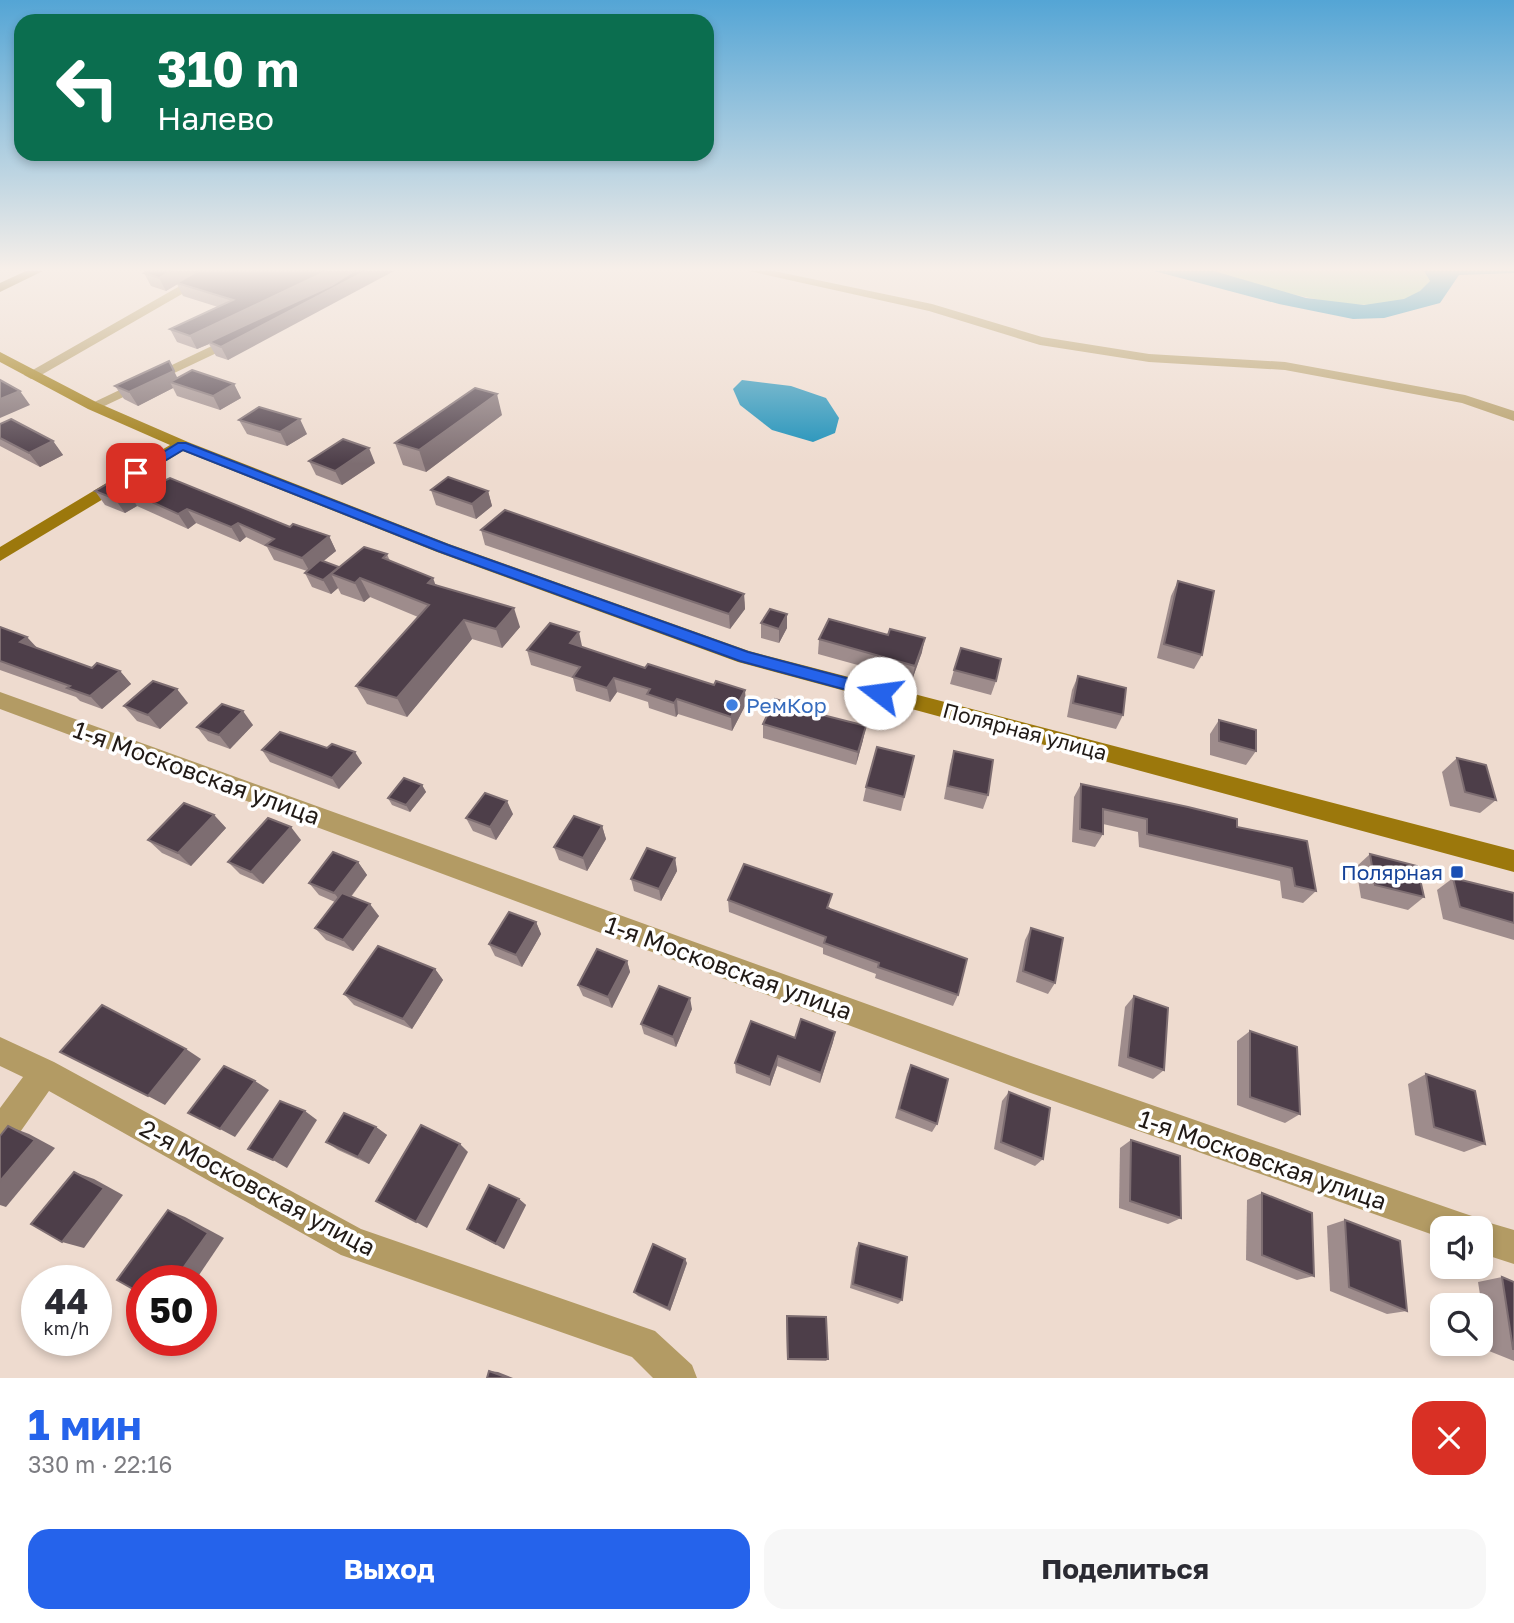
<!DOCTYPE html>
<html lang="ru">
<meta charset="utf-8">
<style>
:root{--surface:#fff;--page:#f7f7f7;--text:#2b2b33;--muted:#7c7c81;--accent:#2563eb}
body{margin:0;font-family:"Golos Text",sans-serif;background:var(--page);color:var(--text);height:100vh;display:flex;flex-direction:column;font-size:26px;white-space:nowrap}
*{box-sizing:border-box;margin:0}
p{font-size:23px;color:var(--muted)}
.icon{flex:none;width:38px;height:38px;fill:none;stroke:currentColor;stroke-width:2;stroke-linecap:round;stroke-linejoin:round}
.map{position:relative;height:1378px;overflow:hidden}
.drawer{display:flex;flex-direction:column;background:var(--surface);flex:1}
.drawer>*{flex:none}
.guide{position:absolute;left:14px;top:14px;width:700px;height:147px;border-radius:21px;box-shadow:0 4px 10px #0003;background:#0b6e4f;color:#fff;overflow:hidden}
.controls{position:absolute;left:1430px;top:1216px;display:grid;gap:14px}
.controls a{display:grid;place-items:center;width:63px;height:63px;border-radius:14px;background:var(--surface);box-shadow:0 4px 10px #0003;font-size:35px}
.speed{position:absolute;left:21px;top:1265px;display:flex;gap:14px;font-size:35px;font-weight:700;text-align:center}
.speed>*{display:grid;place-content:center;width:91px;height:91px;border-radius:50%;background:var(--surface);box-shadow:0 4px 10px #0003;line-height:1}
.speed small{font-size:18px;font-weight:400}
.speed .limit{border:10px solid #d22;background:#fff;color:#111}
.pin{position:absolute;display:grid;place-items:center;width:60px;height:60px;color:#fff;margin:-30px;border-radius:14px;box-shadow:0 4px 10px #0006}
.me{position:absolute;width:77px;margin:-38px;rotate:285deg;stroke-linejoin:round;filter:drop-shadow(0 0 5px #0008)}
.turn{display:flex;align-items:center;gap:24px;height:147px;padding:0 28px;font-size:32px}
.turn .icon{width:91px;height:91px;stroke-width:2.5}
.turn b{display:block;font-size:49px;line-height:60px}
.round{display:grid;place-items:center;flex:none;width:74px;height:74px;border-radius:21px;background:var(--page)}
.head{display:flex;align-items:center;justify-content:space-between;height:119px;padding:0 28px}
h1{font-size:42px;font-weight:700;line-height:52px;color:var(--accent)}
.action{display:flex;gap:14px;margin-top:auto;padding:14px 28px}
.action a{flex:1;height:80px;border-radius:21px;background:var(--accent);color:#fff;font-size:28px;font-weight:700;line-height:80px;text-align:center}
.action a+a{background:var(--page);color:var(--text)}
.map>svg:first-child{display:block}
.green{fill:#a3d9ab}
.water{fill:#178eb8}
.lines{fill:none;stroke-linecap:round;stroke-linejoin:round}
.street{fill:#b39b64;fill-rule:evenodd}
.secondary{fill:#9c780c;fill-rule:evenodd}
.primary{fill:#7d6322;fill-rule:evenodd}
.wall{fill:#9e8c8c}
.shaded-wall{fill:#7d6d71}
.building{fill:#4d3e49;stroke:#7d6d71;stroke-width:2}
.route{fill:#2563eb;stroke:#184099;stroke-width:2}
.shop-dot{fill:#3f7fe0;stroke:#fff;stroke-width:2.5}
.transit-dot{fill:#1a4fb4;stroke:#fff;stroke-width:2.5}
.labels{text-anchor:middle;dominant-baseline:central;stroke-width:7;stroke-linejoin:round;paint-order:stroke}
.shop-label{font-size:21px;fill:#366cbe;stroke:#fff;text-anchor:start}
.street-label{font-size:21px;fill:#211a16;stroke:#fff}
.transit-label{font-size:21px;fill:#164399;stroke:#fff;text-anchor:end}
.near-street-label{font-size:24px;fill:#211a16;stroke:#fff}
</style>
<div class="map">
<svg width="1514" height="1378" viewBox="0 0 1514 1378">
<rect width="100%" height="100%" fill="#eedbcf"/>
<path class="green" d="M1214,271H1424L1430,281C1394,333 1262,286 1214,271Z"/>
<g class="water">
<path d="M1154,271H1214L1306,298L1364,305L1404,299L1420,291L1430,281L1424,271H1514V273L1459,275L1440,303L1384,318L1353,319L1279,304Z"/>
<path d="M742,380L791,386L826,398L839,418L835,433L813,442L772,430L740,405L733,389Z"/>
</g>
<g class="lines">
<g class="street">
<path d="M206,271H222L36,378L31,379L24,375Z"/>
<path d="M749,271H774L932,304L1042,337L1149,354L1285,362L1465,395L1514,411V421L1462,403L1285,370L1149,362L1040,345L929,311Z"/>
<path d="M237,334L242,335V341L98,409L93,410L86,406Z"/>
<path d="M0,692L1028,1062L1460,1212L1472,1216L1474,1222L1480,1220L1514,1230V1264L1480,1253V1228H1442V1238L1028,1092L0,709Z"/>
<path d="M0,1037L54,1062L361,1229L655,1331L692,1365L697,1378H653L632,1357L341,1255L49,1091L11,1145L0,1149V1108L23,1077L0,1066Z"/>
</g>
<path class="secondary" d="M0,352L98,403L188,442L449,544L749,651L1514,850V872L738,662L437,552L183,451L0,561V547L170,445L88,409L0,362Z"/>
<path class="primary" d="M26,271H43L0,292V283Z"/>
</g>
<g class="wall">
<path d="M144,273L326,288L228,360L216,356L209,344L197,349L177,342L170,329L218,307L183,296L177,284L166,291L151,286Z"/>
<path d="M178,377L234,384L241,398L220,410L177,396L173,388L138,406L124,399L115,386Z"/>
<path d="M502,415L426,472L403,465L395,443Z"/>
<path d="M239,420L307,434L287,446L247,434Z"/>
<path d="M0,424L53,441L63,455L40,467L0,446Z"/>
<path d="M309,461L375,463L342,485L316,475Z"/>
<path d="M160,483L290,527L329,536L336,551L323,561L339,568L387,554L390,561L520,627L502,648L472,639L407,717L367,704L356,686L418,617L370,597L364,602L341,594L338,588L331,594L312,587L305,573L307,571L274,560L267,547L246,537L240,542L196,523L188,529L137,506L125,513L105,505L95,491Z"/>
<path d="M431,490L488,491L492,506L476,519L436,505Z"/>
<path d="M481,530L744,594L745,609L730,629L485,545Z"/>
<path d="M1178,581L1202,655L1194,669L1157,658L1171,596Z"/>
<path d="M761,623L787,628L779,643L761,638Z"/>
<path d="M0,627L38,649L92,668L120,671L131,684L102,709L80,701L76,697L0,670Z"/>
<path d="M819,639L922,652L912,680L818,654Z"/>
<path d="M582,646V647L746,704L732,731L678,714L676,717L649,708L648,702L617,692L610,702L576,691L573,678L531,665L527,650Z"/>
<path d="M954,670L996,681L991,695L950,684Z"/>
<path d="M1078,676L1123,715L1116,729L1067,717L1072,690Z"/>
<path d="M188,703L160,729L137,721L124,706Z"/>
<path d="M800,709L863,740L856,765L763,738V724Z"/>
<path d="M1219,720L1256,751L1246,765L1210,755V734Z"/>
<path d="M253,725L230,749L208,741L197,727Z"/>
<path d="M262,750L362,763L339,789L270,762Z"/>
<path d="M954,751L988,795L983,809L944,799L950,765Z"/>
<path d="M914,756L901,811L863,801L866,787Z"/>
<path d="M1457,758L1496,800L1480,813L1450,806L1442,772Z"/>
<path d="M1081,784L1237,827L1307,841L1316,891L1303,903L1282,898L1280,881L1139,847L1138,832L1103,824V834L1095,847L1072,842L1074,797Z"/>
<path d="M422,785L426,792L410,812L392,805L388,798Z"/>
<path d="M513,814L496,840L473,831L466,818Z"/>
<path d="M214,815L226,828L191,866L162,853L148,840Z"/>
<path d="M602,826L606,839L587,871L559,860L554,847Z"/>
<path d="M301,840L263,884L240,874L228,862Z"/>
<path d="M1370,854L1424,897L1408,910L1361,898L1356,867Z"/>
<path d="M675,858L677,871L661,901L634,891L631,879Z"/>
<path d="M358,862L367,875L351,897L379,916L353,951L326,940L315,928L335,902L319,895L309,883Z"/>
<path d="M1453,878L1514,893V940L1443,919L1437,890Z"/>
<path d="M728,900L830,907L829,909L958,995L953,1006L875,978L876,974L823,954V948L729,912Z"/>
<path d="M536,922L541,934L522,967L495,956L489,944Z"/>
<path d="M1031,928L1055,983L1048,994L1016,982L1025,940Z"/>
<path d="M627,961L630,972L612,1008L583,996L578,985Z"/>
<path d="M435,969L443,980L412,1029L354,1005L344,994Z"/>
<path d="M1134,996L1164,1070L1153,1079L1118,1066L1125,1007Z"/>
<path d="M692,1009L676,1047L644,1034L641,1024Z"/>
<path d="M1250,1031L1300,1114L1285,1123L1237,1105V1041Z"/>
<path d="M835,1032L833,1042L820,1083L777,1066L770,1086L736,1073L735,1063L795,1038Z"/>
<path d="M911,1065L937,1124L932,1132L895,1118L907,1074Z"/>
<path d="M1426,1074L1485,1144L1464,1152L1415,1135L1408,1084Z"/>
<path d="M1009,1092L1043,1159L1035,1166L994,1149L1002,1101Z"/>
<path d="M376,1127L387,1135L369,1164L338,1150L326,1142Z"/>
<path d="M1131,1140L1181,1218L1168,1224L1119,1208L1120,1148Z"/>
<path d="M1262,1193L1314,1276L1297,1280L1246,1260L1247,1200Z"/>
<path d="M519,1199L526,1205L504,1249L467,1229Z"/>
<path d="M1345,1220L1407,1311L1387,1314L1330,1291L1327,1226Z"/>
<path d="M859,1243L902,1300L898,1304L850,1288L856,1248Z"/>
<path d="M687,1263L670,1311L638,1296L634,1292Z"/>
<path d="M1502,1277L1514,1282V1361L1489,1351L1478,1282Z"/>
<path d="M787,1316L828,1359L826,1361L787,1360L786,1320Z"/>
</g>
<g class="shaded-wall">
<path d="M171,271H200L166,291L159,278Z"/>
<path d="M327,271H353L326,288L209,342V344L197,349L190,336Z"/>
<path d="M366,271H394L228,360L221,347Z"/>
<path d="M169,361L181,385L170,382L173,388L138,406L129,392Z"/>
<path d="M234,384L241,398L220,410L213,396Z"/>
<path d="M20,391L30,405L0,418V399Z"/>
<path d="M497,394L502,415L426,472L419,450Z"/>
<path d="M300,419L307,434L287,446L280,432Z"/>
<path d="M53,441L63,455L40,467L29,453Z"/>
<path d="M369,448L375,463L342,485L335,471Z"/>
<path d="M128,491L137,506L125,513L115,499Z"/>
<path d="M488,491L492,506L476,519L472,504Z"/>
<path d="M187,509L196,523L188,529L178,514Z"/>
<path d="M238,523L246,537L240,542L231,527Z"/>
<path d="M329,536L336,551L310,572L302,558Z"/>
<path d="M339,567L331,574L338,588L331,594L323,580Z"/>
<path d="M360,578L370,597L364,602L355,583Z"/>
<path d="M433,578L440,597L428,583Z"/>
<path d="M744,594L745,609L730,629L729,614Z"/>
<path d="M514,608L520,627L502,648L496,629Z"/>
<path d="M787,614V628L779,643V629Z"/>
<path d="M464,620L472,639L407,717L397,698Z"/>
<path d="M579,632L582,646L574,658L570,643Z"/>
<path d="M27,637L40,651L20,642Z"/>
<path d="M925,638L922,652L912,680L915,666Z"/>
<path d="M120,671L131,684L102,709L90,696Z"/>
<path d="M614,678L617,692L610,702L607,688Z"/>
<path d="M177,689L188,703L160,729L148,715Z"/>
<path d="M745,690L746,704L732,731L731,717Z"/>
<path d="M677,699L678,714L676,717L674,703Z"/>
<path d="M243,711L253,725L230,749L219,735Z"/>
<path d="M866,726L863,740L856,765L858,752Z"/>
<path d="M355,752L362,763L339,789L332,778Z"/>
<path d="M422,785L426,792L410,812L406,805Z"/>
<path d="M507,801L513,814L496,840L490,827Z"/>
<path d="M214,815L226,828L191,866L178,853Z"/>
<path d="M602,826L606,839L587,871L583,858Z"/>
<path d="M291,827L301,840L263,884L251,872Z"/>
<path d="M675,858L677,871L661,901L659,889Z"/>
<path d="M358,862L367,875L344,905L334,893Z"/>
<path d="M370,904L379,916L353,951L343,940Z"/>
<path d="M536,922L541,934L522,967L516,955Z"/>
<path d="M627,961L630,972L612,1008L608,997Z"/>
<path d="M435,969L443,980L412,1029L403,1019Z"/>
<path d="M690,998L692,1009L676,1047L673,1037Z"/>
<path d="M835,1032L833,1042L820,1083L821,1073Z"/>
<path d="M186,1049L201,1059L165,1105L148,1096Z"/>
<path d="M778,1056L777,1066L770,1086V1077Z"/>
<path d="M255,1081L269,1090L235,1137L220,1129Z"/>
<path d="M305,1111L317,1120L287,1168L273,1160Z"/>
<path d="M8,1126L29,1134L55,1148L6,1207L0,1205V1181Z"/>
<path d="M376,1127L387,1135L369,1164L358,1157Z"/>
<path d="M460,1144L468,1152L427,1228L416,1222Z"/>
<path d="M74,1172L94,1179L123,1195L84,1248L62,1242Z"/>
<path d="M519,1199L526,1205L504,1249L496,1244Z"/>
<path d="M168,1210L185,1217L224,1238L195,1281H174Z"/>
<path d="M685,1259L687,1263L670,1311L668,1308Z"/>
<path d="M489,1371L498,1372L513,1378H508Z"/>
</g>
<g class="building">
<path d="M148,271H171L159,278L144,273Z"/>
<path d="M198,271H327L190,336L170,329L233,300L177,283Z"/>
<path d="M354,271H366L221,347L209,342L332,285Z"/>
<path d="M169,361L174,371L129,392L115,386Z"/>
<path d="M192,370L234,384L213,396L170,382Z"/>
<path d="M0,380L20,391L0,399Z"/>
<path d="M475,388L497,394L419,450L395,443Z"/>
<path d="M259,407L300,419L280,432L239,420Z"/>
<path d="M11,419L53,441L29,453L0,438V424Z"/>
<path d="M343,439L369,448L335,471L309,461Z"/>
<path d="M129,471L160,483L170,478L290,527L293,524L329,536L302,558L266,545L274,539L238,523L231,527L187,509L178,514L128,491L115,499L95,491Z"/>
<path d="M448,477L488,491L472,504L431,490Z"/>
<path d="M505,510L744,594L729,614L481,530Z"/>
<path d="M364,547L387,554L383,558L433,578L428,583L514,608L496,629L464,620L397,698L356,686L429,605L360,578L355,583L331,574Z"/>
<path d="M320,560L339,567L323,580L305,573Z"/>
<path d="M1178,581L1214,591L1202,655L1164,644Z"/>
<path d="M770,609L787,614L779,629L761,623Z"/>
<path d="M829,619L888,635L890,629L925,638L915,666L819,639Z"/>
<path d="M550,623L579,632L570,643L645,668L648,664L714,685L716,681L745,690L731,717L677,699L674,703L647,694L650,689L614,678L607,688L573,677L580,667L527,650Z"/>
<path d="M0,627L27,637L20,642L92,668L97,663L120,671L90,696L67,688L70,686L0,661Z"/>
<path d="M961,648L1001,659L996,681L954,670Z"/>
<path d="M1078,676L1126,688L1123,715L1073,703Z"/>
<path d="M153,681L177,689L148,715L124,706Z"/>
<path d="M775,699L800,706L799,709L866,726L858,752L763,724Z"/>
<path d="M222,704L243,711L219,735L197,727Z"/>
<path d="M1219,720L1256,730V751L1219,741Z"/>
<path d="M280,732L327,748L332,744L355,752L332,778L262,750Z"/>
<path d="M877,747L914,756L904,797L866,787Z"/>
<path d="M954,751L993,760L988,795L948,786Z"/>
<path d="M1457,758L1486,765L1496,800L1465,792Z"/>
<path d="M404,778L422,785L406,805L388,798Z"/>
<path d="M1081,784L1188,807L1237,819V827L1307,841L1316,891L1295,886L1292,868L1147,834V819L1103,809V834L1080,829Z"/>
<path d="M485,793L507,801L490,827L466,818Z"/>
<path d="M184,803L214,815L178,853L148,840Z"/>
<path d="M574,816L602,826L583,858L554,847Z"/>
<path d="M268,818L291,827L251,872L228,862Z"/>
<path d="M647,848L675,858L659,889L631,879Z"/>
<path d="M333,852L358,862L334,893L309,883Z"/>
<path d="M1370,854L1417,866L1424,897L1375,885Z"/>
<path d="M744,864L832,894L827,908L967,959L958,995L878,967L879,963L824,943L826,937L728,900Z"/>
<path d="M1453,878L1514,893V923L1460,907Z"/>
<path d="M342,893L370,904L343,940L315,928Z"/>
<path d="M509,912L536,922L516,955L489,944Z"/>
<path d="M1031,928L1063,938L1055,983L1023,971Z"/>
<path d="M378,946L435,969L403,1019L344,994Z"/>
<path d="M597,949L627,961L608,997L578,985Z"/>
<path d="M659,986L690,998L673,1037L641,1024Z"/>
<path d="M1134,996L1168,1008L1164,1070L1128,1057Z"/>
<path d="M102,1005L186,1049L148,1096L60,1052Z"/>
<path d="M801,1019L835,1032L821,1073L778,1056L770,1077L735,1063L751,1021L795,1038Z"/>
<path d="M1250,1031L1297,1047L1300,1114L1250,1097Z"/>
<path d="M911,1065L948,1079L937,1124L899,1109Z"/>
<path d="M224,1066L255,1081L220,1129L188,1113Z"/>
<path d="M1426,1074L1475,1091L1485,1144L1434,1127Z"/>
<path d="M1009,1092L1050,1108L1043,1159L1001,1142Z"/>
<path d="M280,1101L305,1111L273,1160L248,1149Z"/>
<path d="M344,1113L376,1127L358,1157L326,1142Z"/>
<path d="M421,1125L460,1144L416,1222L376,1201Z"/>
<path d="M8,1126L35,1140L0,1181V1136Z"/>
<path d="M1131,1140L1180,1156L1181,1218L1130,1201Z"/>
<path d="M74,1172L104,1188L62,1242L31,1224Z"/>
<path d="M489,1185L519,1199L496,1244L467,1229Z"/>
<path d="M1262,1193L1312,1213L1314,1276L1262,1255Z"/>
<path d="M168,1210L208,1233L174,1281H142V1294L117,1280Z"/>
<path d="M1345,1220L1400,1241L1407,1311L1349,1287Z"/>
<path d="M859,1243L907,1257L902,1300L853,1284Z"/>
<path d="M653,1244L685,1259L668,1308L634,1292Z"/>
<path d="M1502,1277L1514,1282V1349H1513Z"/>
<path d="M787,1316L826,1317L828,1359H788Z"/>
<path d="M489,1371L508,1378H487Z"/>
</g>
<linearGradient id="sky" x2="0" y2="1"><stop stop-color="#54a5d5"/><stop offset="0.58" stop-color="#f7efe9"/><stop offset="1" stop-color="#f7efe9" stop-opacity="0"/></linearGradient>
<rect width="1514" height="464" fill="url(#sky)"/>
<path class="route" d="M178,443H186L448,545L748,652L880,687L888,693L880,699L740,661L438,551L183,450L141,475L136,476L130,473Z"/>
<circle class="shop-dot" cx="732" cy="705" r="7"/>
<rect class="transit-dot" x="1450" y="865" width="14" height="14" rx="3.5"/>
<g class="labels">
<g class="shop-label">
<text x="746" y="705">РемКор</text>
</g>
<g class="street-label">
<text transform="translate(1025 731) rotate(15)">Полярная улица</text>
</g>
<g class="transit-label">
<text x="1443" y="872">Полярная</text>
</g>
<g class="near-street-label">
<text transform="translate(197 772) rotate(20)">1-я Московская улица</text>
<text transform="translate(729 967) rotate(20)">1-я Московская улица</text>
<text transform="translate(1263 1159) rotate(19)">1-я Московская улица</text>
<text transform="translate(258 1187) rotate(28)">2-я Московская улица</text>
</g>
</g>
</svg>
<div class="controls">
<a><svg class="icon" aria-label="sound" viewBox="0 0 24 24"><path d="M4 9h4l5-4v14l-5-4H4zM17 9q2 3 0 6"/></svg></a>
<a><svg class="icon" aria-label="search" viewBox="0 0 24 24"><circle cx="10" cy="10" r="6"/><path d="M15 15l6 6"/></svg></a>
</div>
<div class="speed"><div>44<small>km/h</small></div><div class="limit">50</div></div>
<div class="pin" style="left:136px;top:473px;background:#d93025"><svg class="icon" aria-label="arrive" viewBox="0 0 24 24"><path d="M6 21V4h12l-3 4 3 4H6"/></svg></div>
<svg class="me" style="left:880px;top:693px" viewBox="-20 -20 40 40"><circle r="19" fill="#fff"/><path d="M0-13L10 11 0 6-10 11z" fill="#2563eb"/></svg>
<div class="guide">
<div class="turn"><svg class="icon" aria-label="left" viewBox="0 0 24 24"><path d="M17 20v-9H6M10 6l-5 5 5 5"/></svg><div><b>310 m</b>Налево</div></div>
</div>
</div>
<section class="drawer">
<div class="head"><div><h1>1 мин</h1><p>330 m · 22:16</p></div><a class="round" style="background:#d93025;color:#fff"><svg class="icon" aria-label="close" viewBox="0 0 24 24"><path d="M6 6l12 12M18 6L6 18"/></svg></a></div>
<div class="action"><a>Выход</a><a>Поделиться</a></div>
</section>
